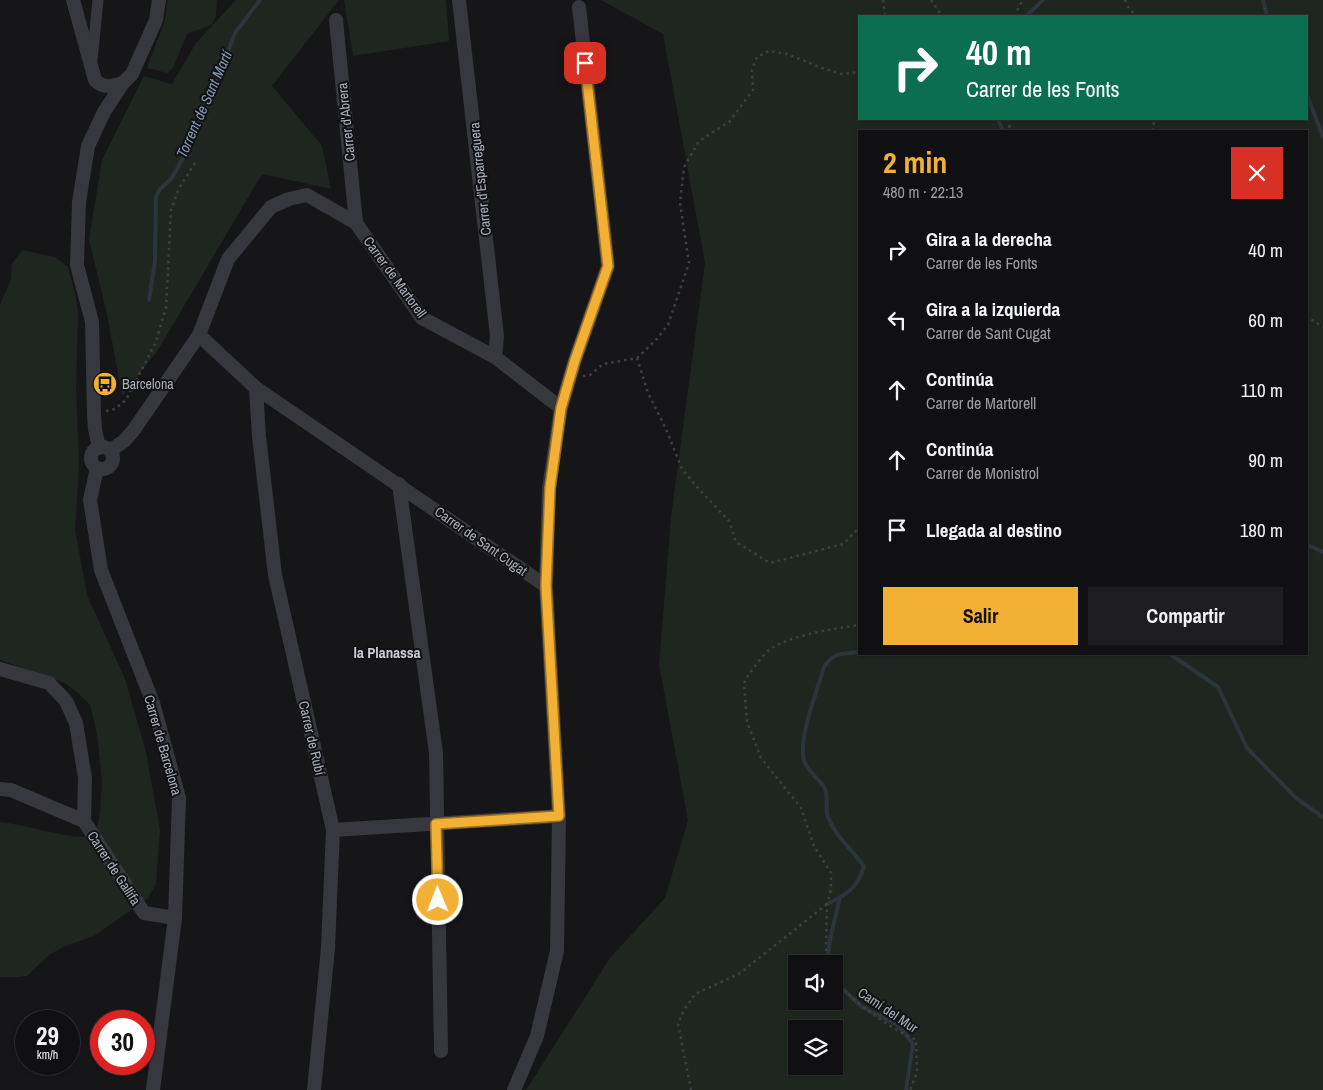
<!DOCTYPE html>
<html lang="es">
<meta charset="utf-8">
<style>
:root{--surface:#101012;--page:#1e1e20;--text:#f1f3f6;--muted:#9c9d9f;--line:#303032;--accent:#f2b134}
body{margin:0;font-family:"Archivo Narrow",sans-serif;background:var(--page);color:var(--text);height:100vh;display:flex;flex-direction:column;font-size:19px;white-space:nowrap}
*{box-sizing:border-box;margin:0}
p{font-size:16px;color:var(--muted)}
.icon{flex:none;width:28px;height:28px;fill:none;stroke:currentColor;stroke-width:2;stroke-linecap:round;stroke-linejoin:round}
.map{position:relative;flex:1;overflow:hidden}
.side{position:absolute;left:858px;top:130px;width:450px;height:525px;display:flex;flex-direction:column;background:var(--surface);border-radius:0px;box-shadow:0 1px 4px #0004,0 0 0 1px var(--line)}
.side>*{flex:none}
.banner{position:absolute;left:858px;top:15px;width:450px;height:105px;border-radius:0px;box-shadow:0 1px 4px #0004,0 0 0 1px var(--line);background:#0b6e4f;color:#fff;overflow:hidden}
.controls{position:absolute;left:788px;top:955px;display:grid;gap:10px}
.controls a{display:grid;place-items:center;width:55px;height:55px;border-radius:0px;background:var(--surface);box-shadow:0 1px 4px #0004,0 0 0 1px var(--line);font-size:25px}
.speed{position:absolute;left:15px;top:1010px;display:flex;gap:10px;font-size:25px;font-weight:700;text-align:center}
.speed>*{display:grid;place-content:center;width:65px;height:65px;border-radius:50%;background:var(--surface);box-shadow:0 1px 4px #0004,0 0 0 1px var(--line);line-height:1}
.speed small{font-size:12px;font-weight:400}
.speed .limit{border:8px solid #d22;background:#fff;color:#111}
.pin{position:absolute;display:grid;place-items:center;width:42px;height:42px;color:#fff;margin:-21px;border-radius:10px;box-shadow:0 2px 8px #0006}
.me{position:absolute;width:55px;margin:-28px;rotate:359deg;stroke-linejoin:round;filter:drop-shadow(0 0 4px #0008)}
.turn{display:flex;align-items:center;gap:18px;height:105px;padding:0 25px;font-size:22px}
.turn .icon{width:65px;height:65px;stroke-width:2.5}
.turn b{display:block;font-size:35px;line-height:42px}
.round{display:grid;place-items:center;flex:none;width:52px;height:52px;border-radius:0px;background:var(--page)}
.headline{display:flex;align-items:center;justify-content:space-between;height:85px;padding:0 25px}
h1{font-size:30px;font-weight:700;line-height:38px;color:var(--accent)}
.button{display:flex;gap:10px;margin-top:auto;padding:10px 25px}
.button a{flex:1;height:58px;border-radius:0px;background:var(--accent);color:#111;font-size:20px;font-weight:700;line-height:58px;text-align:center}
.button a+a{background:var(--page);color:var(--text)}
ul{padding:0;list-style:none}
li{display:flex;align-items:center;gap:15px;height:70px;padding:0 25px}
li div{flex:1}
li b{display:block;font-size:19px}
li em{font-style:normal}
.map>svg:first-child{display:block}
.green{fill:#1e261f;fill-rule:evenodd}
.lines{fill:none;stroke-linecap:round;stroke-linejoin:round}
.stream{stroke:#2c353c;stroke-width:4}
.path{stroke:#3d3f44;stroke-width:2.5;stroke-dasharray:2.5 4;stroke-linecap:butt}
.pedestrian{stroke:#37383d;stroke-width:11}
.minor{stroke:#37383d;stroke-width:14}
.route-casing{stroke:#9d7322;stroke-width:12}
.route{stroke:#f2b134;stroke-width:9}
.labels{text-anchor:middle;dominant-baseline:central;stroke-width:4;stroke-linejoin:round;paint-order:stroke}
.street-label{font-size:14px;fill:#a8adb8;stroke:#111113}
.poi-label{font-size:14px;fill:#a8adb8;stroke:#111113;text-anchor:start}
.water-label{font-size:15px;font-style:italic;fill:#7f9bb3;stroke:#111113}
.neighbourhood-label{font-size:15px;font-weight:bold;fill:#c9ccd4;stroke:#111113}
</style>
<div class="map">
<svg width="1323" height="1090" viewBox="0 0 1323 1090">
<rect width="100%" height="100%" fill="#161618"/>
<g class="green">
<path d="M168,0H217L216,16L211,25L187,34L173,68L167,73L147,68L164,23Z"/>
<path d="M236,0H339L272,86L322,146L331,189L262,174L158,350L122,396L108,319L89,239L102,160L144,76L172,84L196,43Z"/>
<path d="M344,0H446L449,41L353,56Z"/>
<path d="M601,0H1323V1090H526L610,958L665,898L688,820L659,665L671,517L705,263L663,34ZM1306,16V119H859V16ZM1306,131V654H859V131ZM796,964H834V1001H796ZM796,1029H834V1066H796Z"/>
<path d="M22,250L55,257L68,267L76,297L78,312L76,388L79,465L75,529L87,595L125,679L146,752L160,830L156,884L147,899L94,936L63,947L49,955L27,976L19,977H0V822C29,825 55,836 84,837L97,828L100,812L102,781L97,734L90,705L78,693L65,683L0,660V305L11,279L12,264Z"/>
</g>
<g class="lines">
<g class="stream">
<path d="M1263,0L1267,16"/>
<path d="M1026,16L1043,0"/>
<path d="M1306,92L1323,137"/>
<path d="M998,119L1003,131"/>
<path d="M149,300L155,261L156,197L160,189L171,179L187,151L198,129L235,33L260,0"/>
<path d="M1306,544L1323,552"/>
<path d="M1170,654L1218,687L1247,748L1296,798L1323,817"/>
<path d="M827,904C846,895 858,888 864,866C852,850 835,836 828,817C824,808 830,799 824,787C819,779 809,772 805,763C796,743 818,689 824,667C833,652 843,654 859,652"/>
<path d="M827,964L830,939L840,898"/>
<path d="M834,981L862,1007L898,1025L913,1044L906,1090"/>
</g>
<g class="path">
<path d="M883,0L885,16"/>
<path d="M931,0L942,16"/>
<path d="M1125,0L1128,7L1136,16"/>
<path d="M1014,16L1023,0"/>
<path d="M1007,119L1011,131"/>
<path d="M1153,131L1154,119"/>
<path d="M1306,316L1323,327"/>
<path d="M637,358L648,393L666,429L682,469L696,486L729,521L736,542L770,563L843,544L859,528"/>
<path d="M583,376L590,375L603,364L637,358L655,341L668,325L689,263L680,203L684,167L699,141L729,122L753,90L752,70L757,57L769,51L787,54L822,68L842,74L859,72"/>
<path d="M106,411L115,409L126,400L155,344L166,308L171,210L179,188L195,163"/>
<path d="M827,964L826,944L827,904L831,890V873L814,846L801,808L761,758L747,722L744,683L747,677C754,668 761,657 769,650C790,635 833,629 859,625"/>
<path d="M834,981C859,1005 885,1025 916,1040L917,1072L910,1090"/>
<path d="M691,1090L678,1024L684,1010L695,994L739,974L827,904"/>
</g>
<path class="pedestrian" d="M92,60L98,0"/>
<g class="minor">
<path d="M73,0L95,80C103,89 113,86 123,83"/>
<path d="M459,0L497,336L495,357"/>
<path d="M336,20L356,223"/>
<path d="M199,335L256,388L546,586L559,816L557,951L537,1036L514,1090"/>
<path d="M256,388L259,436L275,575L333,830L328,948L314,1090"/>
<circle cx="102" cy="458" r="11"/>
<path d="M99,448L95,429L94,414L92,322L77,265L79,202L88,146L104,112L123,83L132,74L156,20L159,0"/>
<path d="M110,451L124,441L133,431L199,335L228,259L271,207L289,199L307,195L356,223L422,318L495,357L561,408"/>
<path d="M97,468L90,500L101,570L153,703L179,798L175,918L153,1090"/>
<path d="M399,484L436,753L441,1051"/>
<path d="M546,586L549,488L561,408L575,360L608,266L579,7"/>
<path d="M0,669L49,683L66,701L76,723L85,778L84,821"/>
<path d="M0,789L11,790L84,821L144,913L175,918"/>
<path d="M333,830L559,816"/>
</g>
</g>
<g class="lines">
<g class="route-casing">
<path id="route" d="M438,900L436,824L559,816L546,586L550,488L561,408L575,360L608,266L585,63"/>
</g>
<use href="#route" class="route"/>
</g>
<defs>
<g id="bus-disc" transform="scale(1.25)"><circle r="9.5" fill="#f2b134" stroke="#111113"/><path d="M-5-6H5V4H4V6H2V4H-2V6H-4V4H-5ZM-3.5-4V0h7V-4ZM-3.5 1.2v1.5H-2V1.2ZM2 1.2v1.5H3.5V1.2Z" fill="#111"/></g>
</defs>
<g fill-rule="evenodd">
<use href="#bus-disc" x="105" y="384"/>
</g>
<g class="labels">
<g class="street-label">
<text transform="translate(346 122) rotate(-96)">Carrer d'Abrera</text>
<text transform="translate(480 179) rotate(-96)">Carrer d'Esparreguera</text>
<text transform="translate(395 277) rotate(54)">Carrer de Martorell</text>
<text transform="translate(481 541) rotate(35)">Carrer de Sant Cugat</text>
<text transform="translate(312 738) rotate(77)">Carrer de Rubí</text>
<text transform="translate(163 745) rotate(74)">Carrer de Barcelona</text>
<text transform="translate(114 868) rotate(57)">Carrer de Gallifa</text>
<text transform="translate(888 1010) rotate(34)">Camí del Mur</text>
</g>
<g class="poi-label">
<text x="122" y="384">Barcelona</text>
</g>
<g class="water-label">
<text transform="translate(204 104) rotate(-66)">Torrent de Sant Martí</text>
</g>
<g class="neighbourhood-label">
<text x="387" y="652">la Planassa</text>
</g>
</g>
</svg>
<div class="controls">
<a><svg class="icon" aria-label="sound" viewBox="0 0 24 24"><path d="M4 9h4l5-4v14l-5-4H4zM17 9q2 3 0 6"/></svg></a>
<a><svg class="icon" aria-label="layers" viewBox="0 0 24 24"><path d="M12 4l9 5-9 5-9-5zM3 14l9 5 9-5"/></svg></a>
</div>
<div class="speed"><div>29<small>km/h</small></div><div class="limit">30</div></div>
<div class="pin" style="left:585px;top:63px;background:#d93025"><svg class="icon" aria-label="arrive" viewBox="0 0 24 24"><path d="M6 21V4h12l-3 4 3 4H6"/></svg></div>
<svg class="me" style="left:438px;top:900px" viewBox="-20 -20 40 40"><circle r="17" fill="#f2b134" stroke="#fff" stroke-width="3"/><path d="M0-11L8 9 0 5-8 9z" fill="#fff"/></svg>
<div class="banner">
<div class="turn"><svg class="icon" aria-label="right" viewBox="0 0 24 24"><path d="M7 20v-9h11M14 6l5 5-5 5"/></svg><div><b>40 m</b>Carrer de les Fonts</div></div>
</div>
<section class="side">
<div class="headline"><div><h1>2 min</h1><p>480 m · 22:13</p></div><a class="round" style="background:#d93025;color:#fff"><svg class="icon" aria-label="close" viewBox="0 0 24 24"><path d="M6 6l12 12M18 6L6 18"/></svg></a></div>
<ul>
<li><svg class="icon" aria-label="right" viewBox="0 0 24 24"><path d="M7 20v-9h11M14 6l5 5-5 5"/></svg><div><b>Gira a la derecha</b><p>Carrer de les Fonts</p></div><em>40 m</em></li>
<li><svg class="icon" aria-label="left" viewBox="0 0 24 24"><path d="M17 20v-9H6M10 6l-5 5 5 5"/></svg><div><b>Gira a la izquierda</b><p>Carrer de Sant Cugat</p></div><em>60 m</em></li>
<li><svg class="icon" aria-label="ahead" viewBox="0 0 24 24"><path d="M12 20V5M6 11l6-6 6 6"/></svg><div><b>Continúa</b><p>Carrer de Martorell</p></div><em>110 m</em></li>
<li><svg class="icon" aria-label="ahead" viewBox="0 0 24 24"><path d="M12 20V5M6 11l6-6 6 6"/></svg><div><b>Continúa</b><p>Carrer de Monistrol</p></div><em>90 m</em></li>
<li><svg class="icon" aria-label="arrive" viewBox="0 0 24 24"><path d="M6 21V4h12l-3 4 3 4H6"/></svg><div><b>Llegada al destino</b></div><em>180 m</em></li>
</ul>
<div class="button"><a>Salir</a><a>Compartir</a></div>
</section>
</div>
